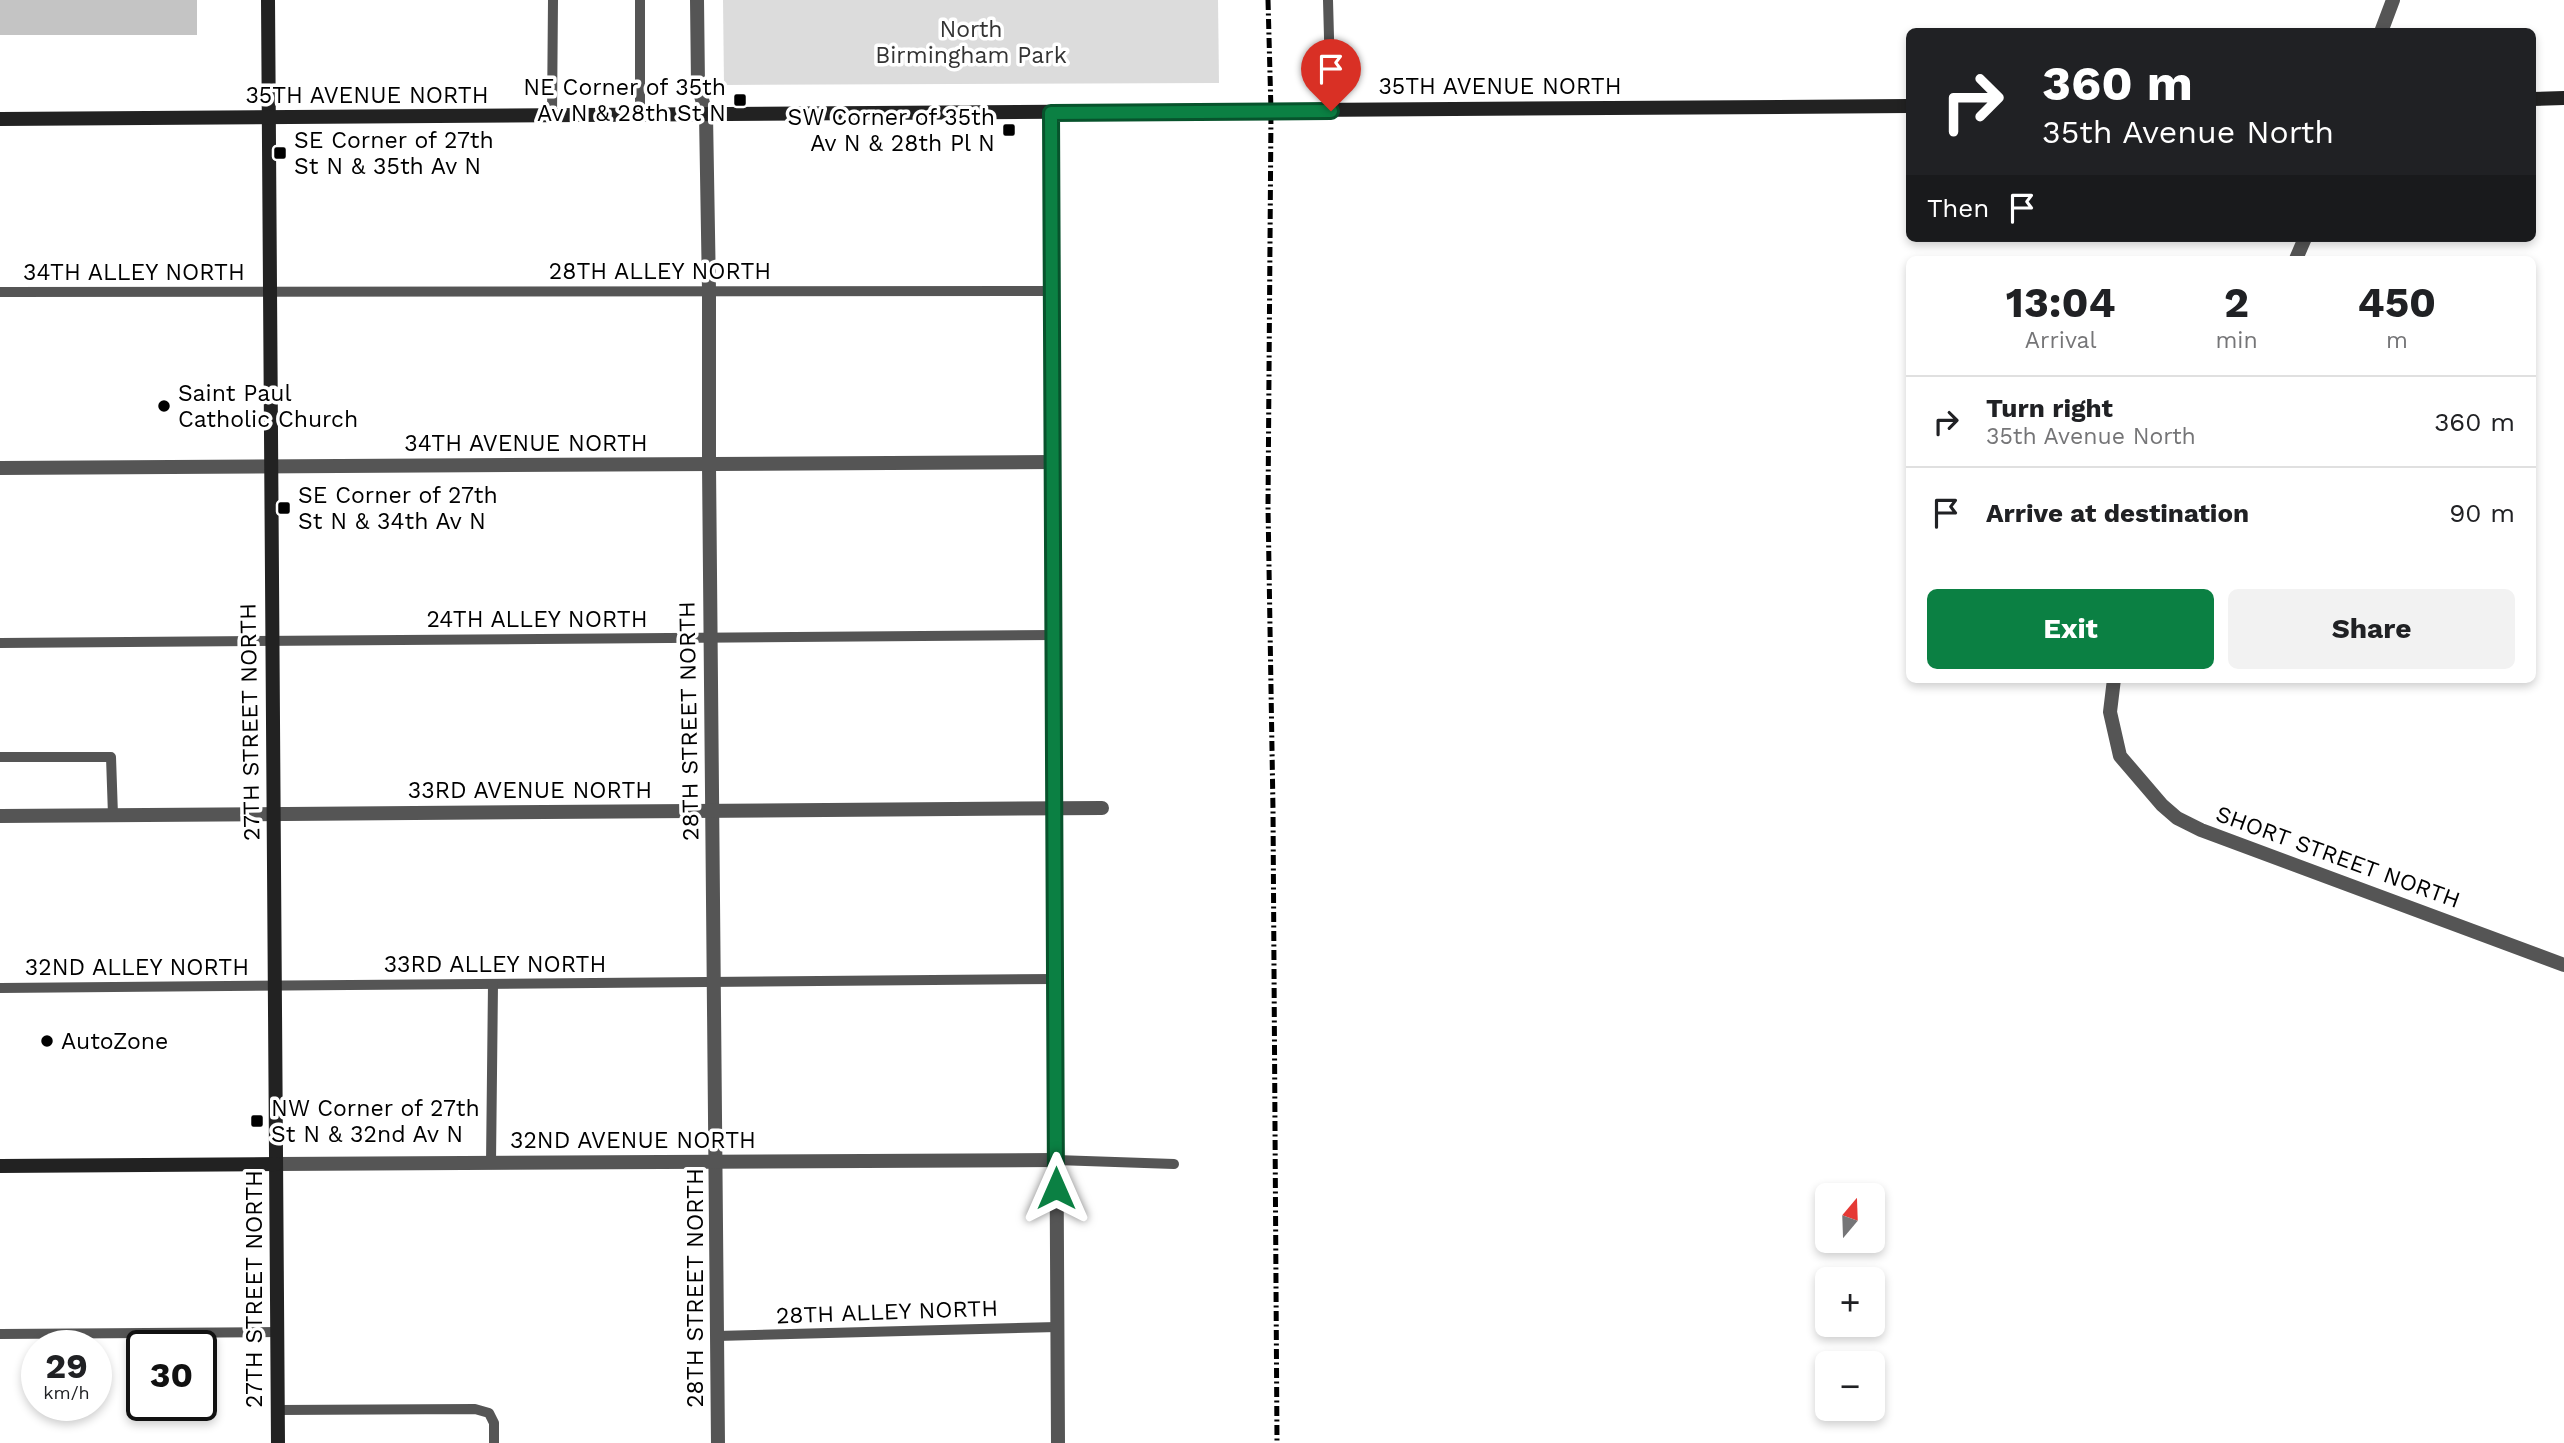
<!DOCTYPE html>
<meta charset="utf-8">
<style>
:root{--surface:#fff;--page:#f2f2f2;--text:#202124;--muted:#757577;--line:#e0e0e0;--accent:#0b8043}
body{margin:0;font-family:"Work Sans",sans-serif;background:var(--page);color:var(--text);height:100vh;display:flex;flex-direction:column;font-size:26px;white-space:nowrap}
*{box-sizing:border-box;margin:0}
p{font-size:23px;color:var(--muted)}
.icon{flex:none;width:38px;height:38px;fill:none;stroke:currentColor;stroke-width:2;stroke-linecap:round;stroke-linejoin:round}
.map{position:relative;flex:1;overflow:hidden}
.panel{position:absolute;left:1906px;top:256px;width:630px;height:427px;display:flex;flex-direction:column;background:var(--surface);border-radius:10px;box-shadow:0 4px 10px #0003}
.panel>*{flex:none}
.top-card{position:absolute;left:1906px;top:28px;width:630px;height:214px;border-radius:10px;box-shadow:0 4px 10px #0003;background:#202124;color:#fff;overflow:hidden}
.needle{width:46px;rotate:19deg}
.fabs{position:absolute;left:1815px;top:1183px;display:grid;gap:14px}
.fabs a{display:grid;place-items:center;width:70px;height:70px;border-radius:10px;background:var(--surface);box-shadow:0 4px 10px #0003;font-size:35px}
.speed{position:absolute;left:21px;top:1330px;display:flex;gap:14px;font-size:35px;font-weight:700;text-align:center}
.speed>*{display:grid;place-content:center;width:91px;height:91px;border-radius:50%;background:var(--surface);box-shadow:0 4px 10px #0003;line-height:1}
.speed small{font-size:18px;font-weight:400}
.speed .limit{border:4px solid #111;border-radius:10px;background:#fff;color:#111}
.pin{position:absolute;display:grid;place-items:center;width:60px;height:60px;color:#fff;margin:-72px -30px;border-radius:50% 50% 50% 0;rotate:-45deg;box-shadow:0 0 7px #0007}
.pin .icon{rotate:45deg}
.me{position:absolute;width:77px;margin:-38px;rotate:0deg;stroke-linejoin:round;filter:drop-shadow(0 0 5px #0008)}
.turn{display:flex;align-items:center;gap:24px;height:147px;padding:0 21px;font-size:32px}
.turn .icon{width:91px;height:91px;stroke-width:2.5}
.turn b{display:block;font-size:49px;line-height:60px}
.then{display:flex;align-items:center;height:66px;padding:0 21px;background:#0003;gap:14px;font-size:26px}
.eta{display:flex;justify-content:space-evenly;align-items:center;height:119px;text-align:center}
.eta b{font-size:42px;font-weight:700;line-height:49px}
.cta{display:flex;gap:14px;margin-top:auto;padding:14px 21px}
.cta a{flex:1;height:80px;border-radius:10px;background:var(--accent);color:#fff;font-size:28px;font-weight:700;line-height:80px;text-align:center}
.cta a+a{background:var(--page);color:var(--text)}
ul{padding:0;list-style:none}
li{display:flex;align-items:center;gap:21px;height:91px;padding:0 21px;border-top:2px solid var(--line)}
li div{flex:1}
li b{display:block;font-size:26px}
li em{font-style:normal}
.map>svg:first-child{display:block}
.green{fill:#dcdcdc}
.building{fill:#c4c4c4}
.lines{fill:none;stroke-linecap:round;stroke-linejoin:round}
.lane{stroke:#555;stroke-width:10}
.street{stroke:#555;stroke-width:14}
.secondary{stroke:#222;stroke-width:14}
.rail{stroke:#000;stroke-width:5;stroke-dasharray:10 3.5 2 3.5;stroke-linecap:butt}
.route-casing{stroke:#07532c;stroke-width:18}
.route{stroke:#0b8043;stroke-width:12}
.poi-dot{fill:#000;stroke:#fff;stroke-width:2.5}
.labels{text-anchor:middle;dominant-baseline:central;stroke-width:7;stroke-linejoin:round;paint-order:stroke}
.park-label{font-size:23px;fill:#333;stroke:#fff}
.street-label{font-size:23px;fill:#000;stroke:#fff}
.poi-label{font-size:23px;fill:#000;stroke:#fff;text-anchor:start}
</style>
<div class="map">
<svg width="2564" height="1443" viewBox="0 0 2564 1443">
<rect width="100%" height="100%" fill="#fff"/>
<path class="green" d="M723,0H1218L1219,83L724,85Z"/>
<rect class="building" x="0" y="0" width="197" height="35"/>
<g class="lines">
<g class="lane">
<path d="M1328,0L1331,111"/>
<path d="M640,115V0"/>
<path d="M552,116L553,0"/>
<path d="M0,292L1052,291"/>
<path d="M0,643L1054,635"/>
<path d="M0,757H111L113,815"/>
<path d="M0,988L1055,979"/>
<path d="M1056,1160L1174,1164"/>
<path d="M491,1163L493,984"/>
<path d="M0,1334L278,1332"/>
<path d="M717,1336L1057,1327"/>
<path d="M278,1410L475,1409L489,1413L494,1423V1443"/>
</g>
<g class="street">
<path d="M697,0L698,84L706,115L709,291V465L718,1443"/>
<path d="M2381,32L2393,0"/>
<path d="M1051,113L1058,1443"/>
<path d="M2296,259L2305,238"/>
<path d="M0,468L1053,462"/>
<path d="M2114,679L2110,712L2120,756L2162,805L2177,818L2201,830L2564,965"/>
<path d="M0,816L1102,808"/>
<path d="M276,1164L1056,1160"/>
</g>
<g class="secondary">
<path d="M268,0L278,1443"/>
<path d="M2532,99L2564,98"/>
<path d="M0,119L1909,106"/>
<path d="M0,1166L276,1164"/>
</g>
<path class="rail" d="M1268,0L1271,111L1268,506L1273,810L1277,1443"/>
</g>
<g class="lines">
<g class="route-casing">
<path id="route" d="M1056,1188L1051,113L1331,111"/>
</g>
<use href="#route" class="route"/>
</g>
<g class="poi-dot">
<rect x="733" y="93" width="14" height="14" rx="3.5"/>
<rect x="1002" y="123" width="14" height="14" rx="3.5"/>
<rect x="273" y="146" width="14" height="14" rx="3.5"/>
<circle cx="164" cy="406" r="7"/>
<rect x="277" y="501" width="14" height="14" rx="3.5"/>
<circle cx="47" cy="1041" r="7"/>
<rect x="250" y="1114" width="14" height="14" rx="3.5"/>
</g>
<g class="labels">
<g class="park-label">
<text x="971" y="29">North<tspan x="971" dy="26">Birmingham Park</tspan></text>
</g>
<g class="street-label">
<text x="1500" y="86">35TH AVENUE NORTH</text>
<text x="367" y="95">35TH AVENUE NORTH</text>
<text x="660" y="271">28TH ALLEY NORTH</text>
<text x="134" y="272">34TH ALLEY NORTH</text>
<text x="526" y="443">34TH AVENUE NORTH</text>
<text x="537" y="619">24TH ALLEY NORTH</text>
<text transform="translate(689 721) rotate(-91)">28TH STREET NORTH</text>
<text transform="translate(250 722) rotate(-91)">27TH STREET NORTH</text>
<text x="530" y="790">33RD AVENUE NORTH</text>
<text transform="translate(2338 857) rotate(20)">SHORT STREET NORTH</text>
<text x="495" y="964">33RD ALLEY NORTH</text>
<text x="137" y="967">32ND ALLEY NORTH</text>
<text x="633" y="1140">32ND AVENUE NORTH</text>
<text transform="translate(695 1288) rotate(-90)">28TH STREET NORTH</text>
<text transform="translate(254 1289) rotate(-90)">27TH STREET NORTH</text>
<text transform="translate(887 1312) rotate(-2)">28TH ALLEY NORTH</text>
</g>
<g class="poi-label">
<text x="726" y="87" text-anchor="end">NE Corner of 35th<tspan x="726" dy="26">Av N &amp; 28th St N</tspan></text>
<text x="995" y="117" text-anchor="end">SW Corner of 35th<tspan x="995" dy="26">Av N &amp; 28th Pl N</tspan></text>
<text x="294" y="140">SE Corner of 27th<tspan x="294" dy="26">St N &amp; 35th Av N</tspan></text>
<text x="178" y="393">Saint Paul<tspan x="178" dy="26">Catholic Church</tspan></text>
<text x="298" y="495">SE Corner of 27th<tspan x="298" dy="26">St N &amp; 34th Av N</tspan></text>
<text x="61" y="1041">AutoZone</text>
<text x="271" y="1108">NW Corner of 27th<tspan x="271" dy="26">St N &amp; 32nd Av N</tspan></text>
</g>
</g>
</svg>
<div class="fabs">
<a><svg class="needle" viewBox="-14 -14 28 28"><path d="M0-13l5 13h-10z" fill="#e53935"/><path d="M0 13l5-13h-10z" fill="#757577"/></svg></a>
<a>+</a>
<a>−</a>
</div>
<div class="speed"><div>29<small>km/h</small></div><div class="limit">30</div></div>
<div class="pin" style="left:1331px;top:111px;background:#d93025"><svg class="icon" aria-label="arrive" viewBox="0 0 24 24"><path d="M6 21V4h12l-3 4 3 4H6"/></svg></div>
<svg class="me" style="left:1056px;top:1188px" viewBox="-20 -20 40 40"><path d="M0-17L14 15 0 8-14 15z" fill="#0b8043" stroke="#fff" stroke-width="4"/></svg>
<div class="top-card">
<div class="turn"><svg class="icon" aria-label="right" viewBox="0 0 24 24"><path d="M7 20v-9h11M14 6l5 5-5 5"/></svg><div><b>360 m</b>35th Avenue North</div></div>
<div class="then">Then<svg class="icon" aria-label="arrive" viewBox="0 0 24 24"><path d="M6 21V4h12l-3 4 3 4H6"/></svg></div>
</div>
<section class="panel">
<div class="eta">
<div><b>13:04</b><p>Arrival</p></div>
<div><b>2</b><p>min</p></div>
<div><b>450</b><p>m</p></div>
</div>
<ul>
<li><svg class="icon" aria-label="right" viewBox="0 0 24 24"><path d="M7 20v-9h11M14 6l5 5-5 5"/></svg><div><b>Turn right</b><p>35th Avenue North</p></div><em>360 m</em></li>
<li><svg class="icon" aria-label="arrive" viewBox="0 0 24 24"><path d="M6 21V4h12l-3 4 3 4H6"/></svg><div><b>Arrive at destination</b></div><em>90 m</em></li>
</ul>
<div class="cta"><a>Exit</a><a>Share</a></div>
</section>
</div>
